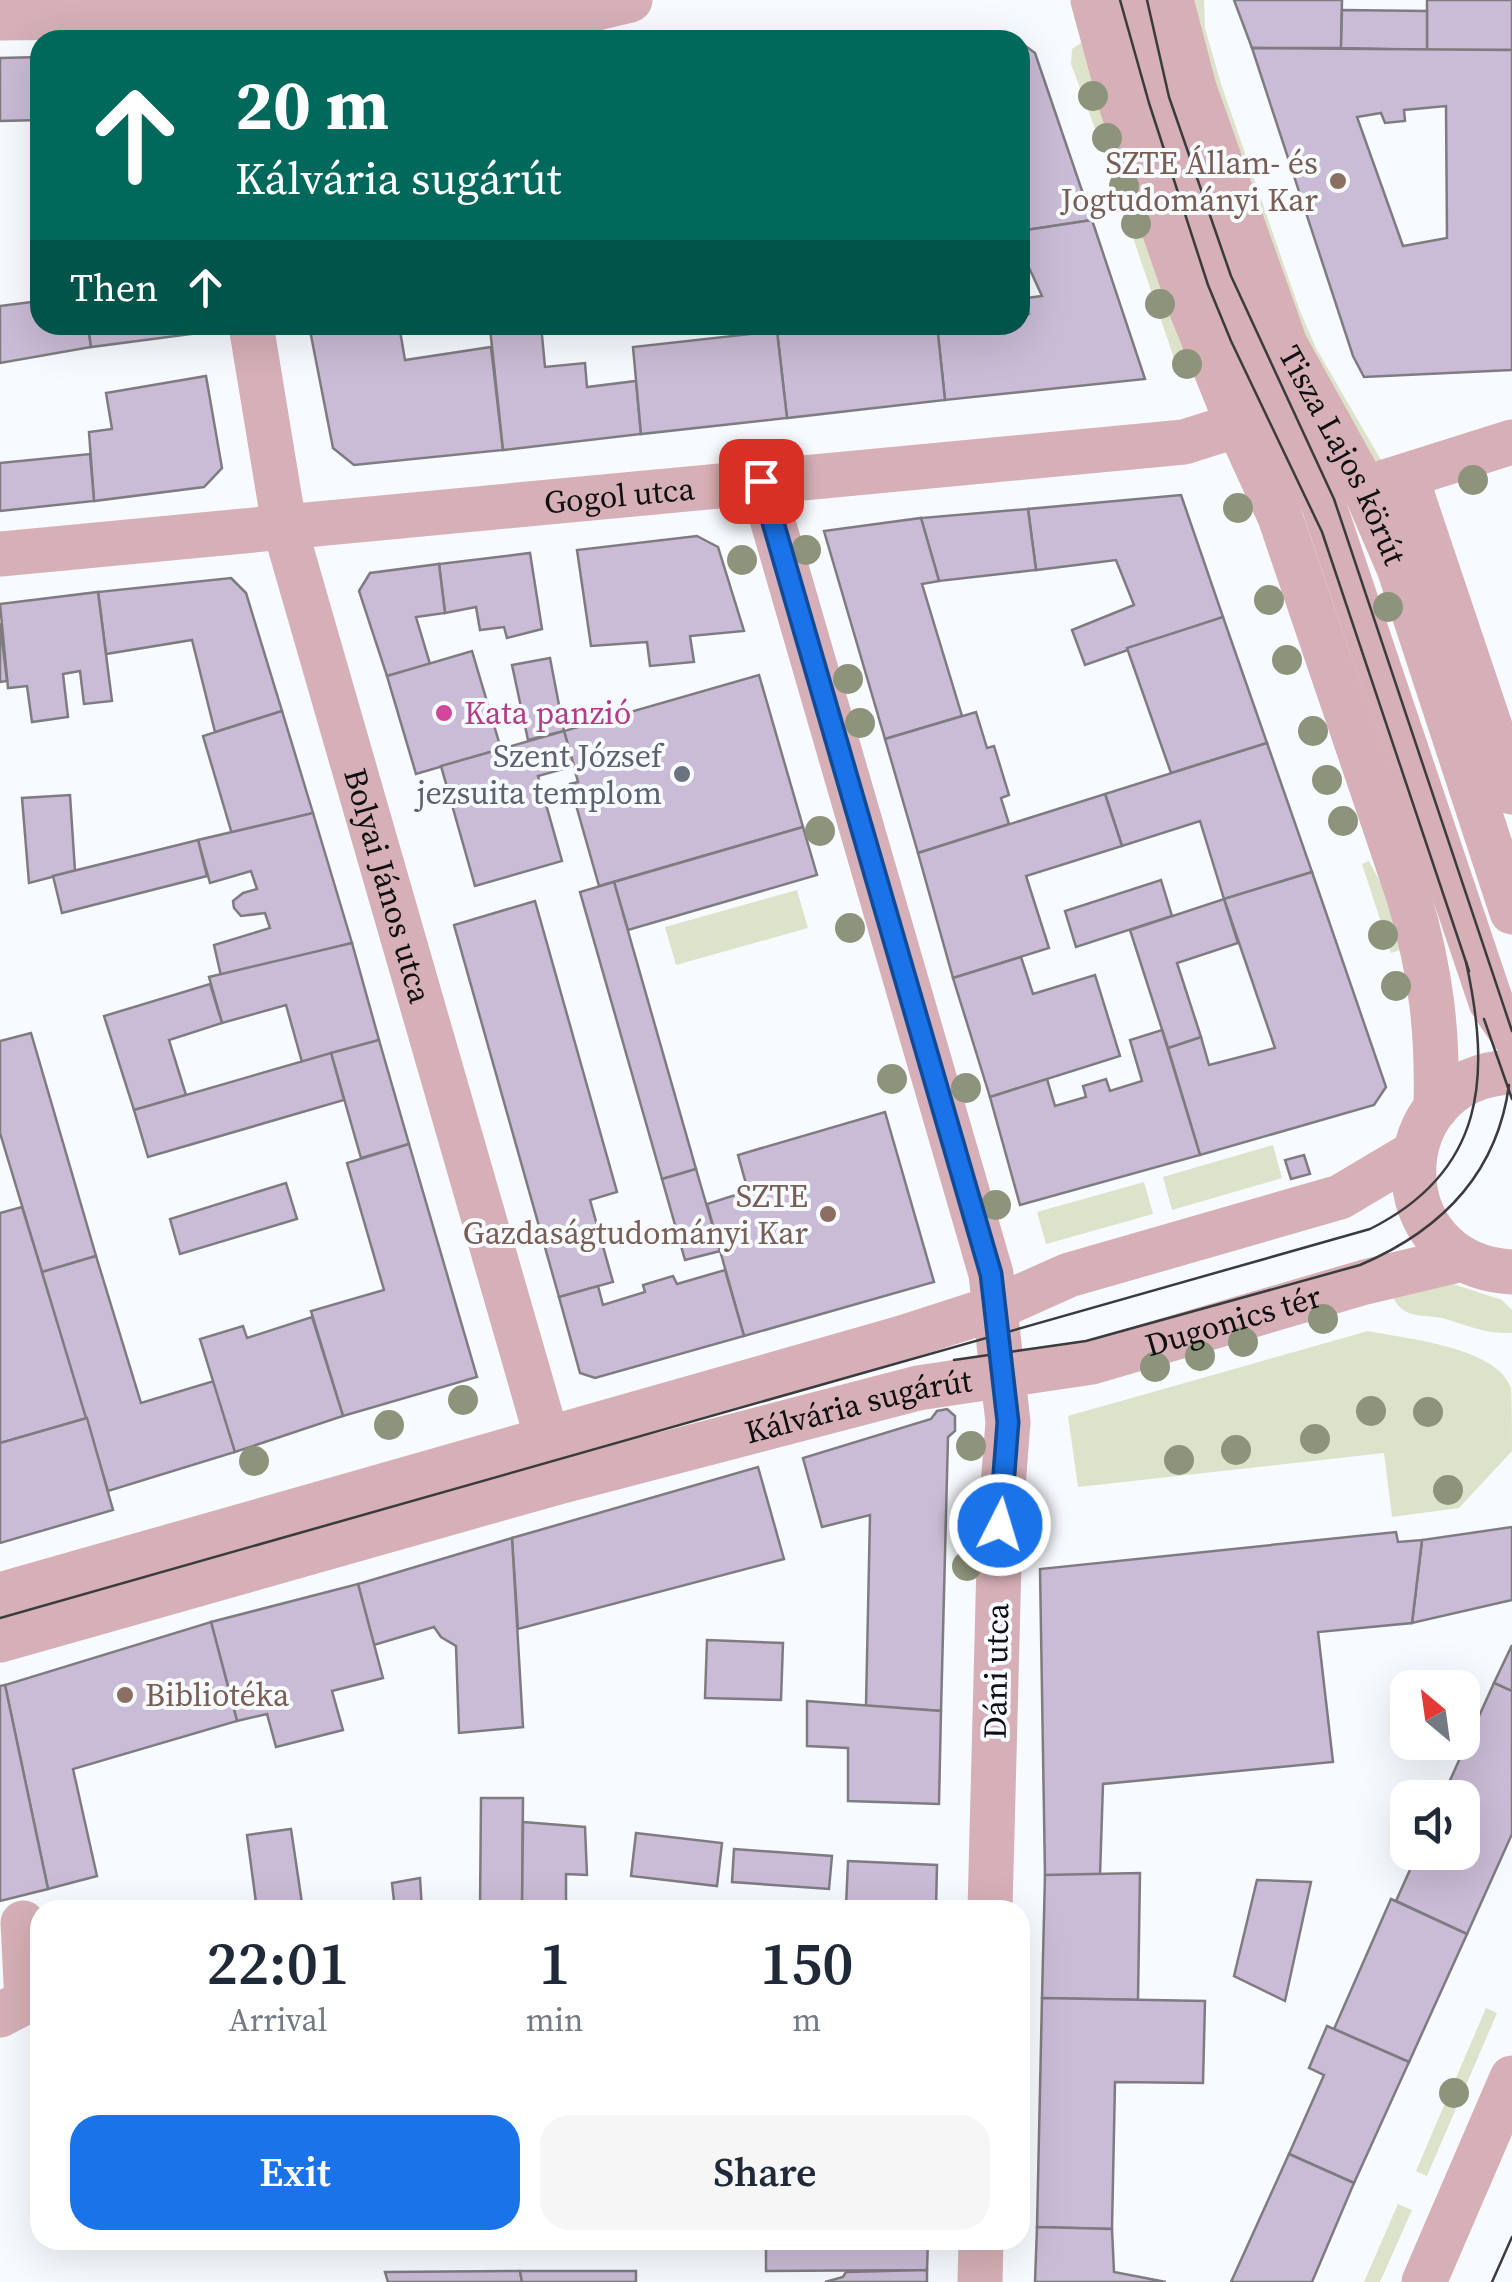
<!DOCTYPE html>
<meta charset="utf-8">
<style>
:root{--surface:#fff;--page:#f6f6f7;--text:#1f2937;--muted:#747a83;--accent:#1a73e8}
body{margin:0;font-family:"Source Serif 4",serif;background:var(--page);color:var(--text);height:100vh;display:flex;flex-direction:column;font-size:38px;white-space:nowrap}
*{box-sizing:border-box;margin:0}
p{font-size:32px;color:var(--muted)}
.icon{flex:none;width:55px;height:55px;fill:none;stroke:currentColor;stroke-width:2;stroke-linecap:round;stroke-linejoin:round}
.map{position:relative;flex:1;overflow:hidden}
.sheet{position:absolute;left:30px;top:1900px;width:1000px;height:350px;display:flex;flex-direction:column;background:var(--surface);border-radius:30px;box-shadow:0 10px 40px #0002}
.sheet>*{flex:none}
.hud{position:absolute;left:30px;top:30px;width:1000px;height:305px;border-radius:30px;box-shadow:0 10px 40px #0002;background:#00695c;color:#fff;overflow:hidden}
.needle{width:65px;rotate:331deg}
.fabs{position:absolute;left:1390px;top:1670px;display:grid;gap:20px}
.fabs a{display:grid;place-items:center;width:90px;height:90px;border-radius:20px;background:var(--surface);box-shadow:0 10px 40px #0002;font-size:50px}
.pin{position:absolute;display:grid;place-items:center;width:85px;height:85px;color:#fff;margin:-42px;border-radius:20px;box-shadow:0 5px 15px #0006}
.me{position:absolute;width:110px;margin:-55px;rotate:5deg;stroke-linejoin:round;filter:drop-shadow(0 0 8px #0008)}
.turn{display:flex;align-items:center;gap:35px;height:210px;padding:0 40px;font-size:45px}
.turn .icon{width:130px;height:130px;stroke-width:2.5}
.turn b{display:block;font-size:70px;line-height:85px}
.then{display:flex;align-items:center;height:95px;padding:0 40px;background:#0003;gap:20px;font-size:38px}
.eta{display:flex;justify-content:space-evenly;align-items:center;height:170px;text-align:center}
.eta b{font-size:60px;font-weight:600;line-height:70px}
.action{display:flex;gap:20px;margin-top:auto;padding:20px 40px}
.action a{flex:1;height:115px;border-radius:30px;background:var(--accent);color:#fff;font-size:40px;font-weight:600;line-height:115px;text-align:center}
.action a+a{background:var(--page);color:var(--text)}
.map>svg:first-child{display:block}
.green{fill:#dde3cb}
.building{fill:#cabbd6;stroke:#7f7c81;stroke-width:2.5;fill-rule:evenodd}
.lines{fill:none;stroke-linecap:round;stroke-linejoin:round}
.minor{stroke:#d6b0b6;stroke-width:45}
.tram{stroke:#3a3b3e;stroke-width:2.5}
.tree{fill:#8e947b}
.route-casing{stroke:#114b97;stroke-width:25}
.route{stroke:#1a73e8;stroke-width:18}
.education-dot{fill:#8d6e63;stroke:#f7fafe;stroke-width:4}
.hotel-dot{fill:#d1479c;stroke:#f7fafe;stroke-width:4}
.worship-dot{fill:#6b7280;stroke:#f7fafe;stroke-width:4}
.labels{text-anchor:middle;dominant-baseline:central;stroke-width:8;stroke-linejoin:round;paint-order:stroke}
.education-label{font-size:32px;fill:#785e54;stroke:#f7fafe;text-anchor:end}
.street-label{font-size:32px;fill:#0f1012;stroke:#f7fafe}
.hotel-label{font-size:32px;fill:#b23c85;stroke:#f7fafe;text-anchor:start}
.worship-label{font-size:32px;fill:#5b616d;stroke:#f7fafe;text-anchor:end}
</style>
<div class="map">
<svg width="1512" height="2282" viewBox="0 0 1512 2282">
<rect width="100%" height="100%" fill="#f7fafe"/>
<g class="green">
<path d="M1187,0H1204L1205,28L1221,84L1300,311L1316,348L1381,460L1373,470L1308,361Z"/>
<path d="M1087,39L1200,375L1184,372L1174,358L1107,161L1071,64L1072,49Z"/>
<path d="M1369,861L1393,906L1407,948L1391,953L1362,864Z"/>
<path d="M797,890L808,928L676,965L665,927Z"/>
<path d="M1273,1145L1282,1178L1172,1210L1163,1177Z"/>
<path d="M1144,1182L1153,1214L1046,1244L1037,1212Z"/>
<path d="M1453,1284L1502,1300L1512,1310V1333C1488,1334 1471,1327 1449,1320C1428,1312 1405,1323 1393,1297Z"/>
<path d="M1368,1331C1407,1339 1497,1347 1511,1388C1512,1405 1512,1432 1512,1451L1459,1508L1392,1517L1384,1453L1078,1487L1068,1416Z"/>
<path d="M1486,2008L1497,2013L1427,2176L1416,2171Z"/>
<path d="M1398,2204L1412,2210L1380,2282H1364Z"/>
</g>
<g class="building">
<path d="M1234,0H1342L1341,48H1252Z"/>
<rect x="1427" y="0" width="85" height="50"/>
<path d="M1342,10L1427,11V50L1341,48Z"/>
<path d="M1020,42L1035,53L1092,220L1020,231Z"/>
<path d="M1252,48L1512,50V370L1364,377L1353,356ZM1446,106L1447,238L1403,246L1357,117L1381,113L1385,123L1405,121L1404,110Z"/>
<path d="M40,57V120L0,121V58Z"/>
<path d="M1092,220L1145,379L945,400L937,325H1020V316L1029,314L1026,298L1042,296L1026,261L1020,263V231Z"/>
<path d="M40,301V325H88L91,347L0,363V306Z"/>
<path d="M88,325H198L199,333L91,347Z"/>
<path d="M309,325H399L405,360L491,347L503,450L354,465L333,448Z"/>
<path d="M515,325H541L545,367L585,363L587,387L636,381L641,434L503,450L490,328Z"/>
<path d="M937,325L945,400L787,418L777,331L831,325Z"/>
<path d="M777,331L787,418L641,434L633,347Z"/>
<path d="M206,376L222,468L204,487L94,501L89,432L112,429L106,393Z"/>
<path d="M90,454L94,501L0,511V463Z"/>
<path d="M1181,495L1223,617L1085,665L1072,630L1134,605L1116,560L1036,570L1028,509Z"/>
<path d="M1028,509L1036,570L939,581L921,518Z"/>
<path d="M921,518L939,581L922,584L962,716L885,739L824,531Z"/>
<path d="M697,536L718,547L744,631L690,636L694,662L650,666L647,642L591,646L577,550Z"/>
<path d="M530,553L542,629L507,638L504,627L480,630L476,607L445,613L439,564Z"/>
<path d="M439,564L445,613L416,617L430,664L387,676L359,591L370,573Z"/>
<path d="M231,578L246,593L282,711L215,732L192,640L106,654L98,592Z"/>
<path d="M98,592L112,701L84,704L80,671L63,674L68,717L32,722L27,686L8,688L0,604Z"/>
<path d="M1223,617L1267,743L1171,773L1127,648Z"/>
<path d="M0,623L7,681L0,682Z"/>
<path d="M472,651L501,749L416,774L387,676Z"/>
<path d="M550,658L564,731L528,740L512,665Z"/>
<path d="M759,675L803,827L599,886L570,784L578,782L564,731Z"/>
<path d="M282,711L313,813L232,834L203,736Z"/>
<path d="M976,712L987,748L994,746L1009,795L1001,798L1009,824L918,853L885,739Z"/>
<path d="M564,731L574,766L538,776L562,861L475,886L441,766Z"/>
<path d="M1267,743L1312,872L1224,899L1200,821L1122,846L1105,794Z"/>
<path d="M1105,794L1122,846L1026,876L1049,948L953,978L918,853Z"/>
<path d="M70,795L75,871L29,883L22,798Z"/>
<path d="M313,813L352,943L221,976L214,945L270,928L265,913L241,916L234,908L233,901L243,893L257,889L251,871L210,883L198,840Z"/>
<path d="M803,827L817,875L628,930L614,882Z"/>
<path d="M198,840L207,876L62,913L53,876Z"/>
<path d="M1312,872L1386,1087L1374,1105L1200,1155L1168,1048L1201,1037L1209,1065L1275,1048L1224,899Z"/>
<path d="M1161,880L1172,916L1076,947L1065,911Z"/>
<path d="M614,882L696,1169L662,1179L580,892Z"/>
<path d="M1224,899L1238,943L1177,963L1201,1037L1168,1048L1130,930Z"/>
<path d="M535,901L617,1192L590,1200L613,1282L559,1297L454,925Z"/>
<path d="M352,943L379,1040L302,1062L286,1005L222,1023L209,977Z"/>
<path d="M1021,957L1033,994L1095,975L1120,1056L990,1097L953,978Z"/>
<path d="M210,984L222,1023L169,1040L186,1095L134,1110L104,1016Z"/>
<path d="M1162,1030L1200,1155L1020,1205L990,1097L1047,1079L1055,1106L1086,1097L1083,1086L1106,1079L1110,1091L1142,1081L1130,1040Z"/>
<path d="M31,1033L96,1256L42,1272L0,1133V1041Z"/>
<path d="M379,1040L409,1144L361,1158L331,1053Z"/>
<path d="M331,1053L344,1100L148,1157L134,1110Z"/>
<path d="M885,1112L934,1282L744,1336L707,1204L748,1191L738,1155Z"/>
<path d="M409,1144L477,1377L343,1416L311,1311L384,1290L347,1163Z"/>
<path d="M1304,1155L1310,1174L1291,1179L1285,1160Z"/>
<path d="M696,1169L720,1251L685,1260L662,1179Z"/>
<path d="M286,1183L297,1219L180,1254L170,1219Z"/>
<path d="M22,1207L87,1418L0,1443V1213Z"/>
<path d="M96,1256L141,1403L214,1381L235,1452L108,1491L42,1272Z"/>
<path d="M725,1270L744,1336L595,1378L580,1373L559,1297L598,1286L603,1305L645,1292L643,1285L673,1276L677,1284Z"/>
<path d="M312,1317L343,1416L235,1452L200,1339L243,1326L247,1338Z"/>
<path d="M947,1409L955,1416V1431L948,1437L941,1711L866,1706L870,1515L822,1527L803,1458L931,1419L937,1411Z"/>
<path d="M87,1418L113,1510L0,1543V1443Z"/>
<path d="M758,1467L784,1559L518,1629L512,1538Z"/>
<path d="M1512,1527V1600L1412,1623L1422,1540Z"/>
<path d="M1396,1532L1398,1542L1422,1540L1412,1623L1318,1632L1333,1762L1103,1784L1100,1876L1045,1875L1040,1569Z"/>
<path d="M512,1538L523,1727L459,1733L456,1646L441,1637L434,1627L374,1645L358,1584Z"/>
<path d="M358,1584L383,1678L332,1691L343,1730L276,1747L267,1714L237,1721L211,1622Z"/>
<path d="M211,1622L237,1721L73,1769L97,1876L48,1889L5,1685Z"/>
<path d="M707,1640L783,1643L781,1700L705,1698Z"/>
<path d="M1512,1645V1691L1494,1683Z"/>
<path d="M1494,1683L1512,1691V1834L1467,1934L1396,1901L1418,1852H1462V1798H1442Z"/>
<path d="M5,1685L48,1889L0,1901V1686Z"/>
<path d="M807,1701L941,1711L939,1804L848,1801V1748L807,1746Z"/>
<path d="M481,1798H523L522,1910H480Z"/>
<path d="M523,1822L585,1827L587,1875L566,1874V1910H522Z"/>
<path d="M291,1829L303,1910H257L247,1835Z"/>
<path d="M636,1833L722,1843L717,1886L631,1876Z"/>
<path d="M734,1849L832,1856L829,1889L732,1882Z"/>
<path d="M848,1861L937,1865L936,1910H832V1905L846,1906Z"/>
<path d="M1140,1873L1138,2000L1042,1998L1045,1875Z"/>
<path d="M420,1878L422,1910H395L392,1883Z"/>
<path d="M1257,1880L1311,1882L1285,2001L1234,1976Z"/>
<path d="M1391,1899L1467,1934L1409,2062L1334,2029Z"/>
<path d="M1042,1998L1205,2001L1203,2083L1115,2082L1112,2229L1037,2227Z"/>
<path d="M1327,2026L1409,2062L1354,2183L1289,2154L1324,2075L1309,2068Z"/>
<path d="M1289,2154L1354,2183L1312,2282H1231Z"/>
<path d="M1037,2227L1112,2229L1114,2272L1166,2282H1035Z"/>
<path d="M766,2240H928L927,2270L766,2271Z"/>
<path d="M927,2270V2282H825L843,2277L846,2272Z"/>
<path d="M520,2271L522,2282H388L385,2272Z"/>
<path d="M520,2271H636V2282H522Z"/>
</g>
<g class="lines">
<g class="minor">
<path d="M1093,0L1122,107L1191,308L1238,425L1280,517L1409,897C1431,973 1438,1029 1436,1108"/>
<path d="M1131,0L1159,100L1219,281L1242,335L1323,503L1491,1002L1512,1033"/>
<path id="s1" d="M1171,0L1194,88L1285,344L1365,489L1399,568L1512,912"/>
<path d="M0,18L584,11L630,0"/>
<path id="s2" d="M251,325L284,525L547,1438"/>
<path d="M1406,477L1512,792"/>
<path d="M761,481L991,1274L1008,1422L1000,1525L990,1910"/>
<path d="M1382,483L1512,442"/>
<path id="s3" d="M0,554L1184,442L1238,425"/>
<path d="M1512,1072C1382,1077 1380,1265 1512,1272"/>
<path d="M0,1595L902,1338L995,1308L1069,1275L1340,1197L1414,1153"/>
<path id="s4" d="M0,1640L558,1482L918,1388L1092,1362L1365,1282L1462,1259"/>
<path d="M0,2015L27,2001L23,1923"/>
<path d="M980,2282L981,2240"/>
<path d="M1424,2282L1512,2078"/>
</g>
<g class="tram">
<path d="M1120,0L1149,103L1208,285L1231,341L1322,532L1469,971"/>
<path d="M1147,0L1169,97L1231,276L1334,499L1512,1031"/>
<path d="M1484,1019L1512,1099"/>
<path d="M954,1360L1086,1341L1360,1265C1440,1231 1497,1174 1509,1085"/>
<path d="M0,1618L1370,1229C1486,1171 1491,1076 1466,962"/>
<path d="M1492,2282L1512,2237"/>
</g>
</g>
<g class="tree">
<circle cx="1093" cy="96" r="15"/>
<circle cx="1107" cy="138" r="15"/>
<circle cx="1124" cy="186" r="15"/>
<circle cx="1136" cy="224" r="15"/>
<circle cx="1160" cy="304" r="15"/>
<circle cx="1187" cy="364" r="15"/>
<circle cx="1473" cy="480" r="15"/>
<circle cx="1238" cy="508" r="15"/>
<circle cx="806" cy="550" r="15"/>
<circle cx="742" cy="560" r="15"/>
<circle cx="1269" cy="600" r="15"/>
<circle cx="1388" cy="607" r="15"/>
<circle cx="1287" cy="660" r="15"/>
<circle cx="848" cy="679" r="15"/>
<circle cx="860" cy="723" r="15"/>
<circle cx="1313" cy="731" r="15"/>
<circle cx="1327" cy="780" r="15"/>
<circle cx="1343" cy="821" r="15"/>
<circle cx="820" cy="831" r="15"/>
<circle cx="850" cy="928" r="15"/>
<circle cx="1383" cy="935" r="15"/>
<circle cx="1396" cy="986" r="15"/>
<circle cx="892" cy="1079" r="15"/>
<circle cx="966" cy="1088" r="15"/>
<circle cx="996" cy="1205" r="15"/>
<circle cx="1323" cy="1319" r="15"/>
<circle cx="1243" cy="1342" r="15"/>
<circle cx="1200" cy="1356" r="15"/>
<circle cx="1155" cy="1367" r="15"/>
<circle cx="463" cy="1400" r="15"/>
<circle cx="1371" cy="1411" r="15"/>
<circle cx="1428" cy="1412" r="15"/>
<circle cx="389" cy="1425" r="15"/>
<circle cx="1315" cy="1439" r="15"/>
<circle cx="971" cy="1446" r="15"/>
<circle cx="1236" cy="1450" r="15"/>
<circle cx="1179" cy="1460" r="15"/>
<circle cx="254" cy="1461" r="15"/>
<circle cx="1448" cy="1490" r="15"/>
<circle cx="967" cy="1566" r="15"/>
<circle cx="1454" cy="2093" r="15"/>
</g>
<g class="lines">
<g class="route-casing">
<path id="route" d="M761,481L991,1274L1008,1422L1000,1525"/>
</g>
<use href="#route" class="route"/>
</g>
<g class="education-dot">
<circle cx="1338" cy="181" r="10"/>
<circle cx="828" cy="1214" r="10"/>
<circle cx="125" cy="1695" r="10"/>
</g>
<circle class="hotel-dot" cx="444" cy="713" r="10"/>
<circle class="worship-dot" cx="682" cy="774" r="10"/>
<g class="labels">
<g class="education-label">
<text x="1318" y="163">SZTE Állam- és<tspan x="1318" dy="37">Jogtudományi Kar</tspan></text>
<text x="808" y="1196">SZTE<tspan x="808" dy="37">Gazdaságtudományi Kar</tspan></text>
<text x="145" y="1695" text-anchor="start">Bibliotéka</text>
</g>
<g class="street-label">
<text stroke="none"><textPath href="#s1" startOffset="488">Tisza Lajos körút</textPath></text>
<text stroke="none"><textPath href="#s3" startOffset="622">Gogol utca</textPath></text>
<text stroke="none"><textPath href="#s2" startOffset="578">Bolyai János utca</textPath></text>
<text stroke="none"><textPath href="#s4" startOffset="1275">Dugonics tér</textPath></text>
<text stroke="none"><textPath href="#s4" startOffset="890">Kálvária sugárút</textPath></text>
<text transform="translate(996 1671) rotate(-89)">Dáni utca</text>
</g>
<g class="hotel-label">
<text x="464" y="713">Kata panzió</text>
</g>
<g class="worship-label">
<text x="662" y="756">Szent József<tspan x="662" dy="37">jezsuita templom</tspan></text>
</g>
</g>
</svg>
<div class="fabs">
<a><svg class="needle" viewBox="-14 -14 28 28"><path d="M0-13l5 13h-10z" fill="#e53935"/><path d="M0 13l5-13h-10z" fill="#747a83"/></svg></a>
<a><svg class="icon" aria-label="sound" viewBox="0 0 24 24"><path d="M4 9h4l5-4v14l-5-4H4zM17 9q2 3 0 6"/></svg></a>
</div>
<div class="pin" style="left:761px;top:481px;background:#d93025"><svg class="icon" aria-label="arrive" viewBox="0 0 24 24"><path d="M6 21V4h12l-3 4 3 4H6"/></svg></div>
<svg class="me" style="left:1000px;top:1525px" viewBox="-20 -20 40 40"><circle r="17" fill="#1a73e8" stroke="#fff" stroke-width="3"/><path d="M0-11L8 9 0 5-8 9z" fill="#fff"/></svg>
<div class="hud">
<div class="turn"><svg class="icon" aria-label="ahead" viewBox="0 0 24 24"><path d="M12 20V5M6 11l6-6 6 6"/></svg><div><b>20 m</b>Kálvária sugárút</div></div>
<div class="then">Then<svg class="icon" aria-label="ahead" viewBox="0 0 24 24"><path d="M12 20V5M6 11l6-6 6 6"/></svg></div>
</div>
<section class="sheet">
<div class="eta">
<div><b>22:01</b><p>Arrival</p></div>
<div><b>1</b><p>min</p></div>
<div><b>150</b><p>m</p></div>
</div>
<div class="action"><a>Exit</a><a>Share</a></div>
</section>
</div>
